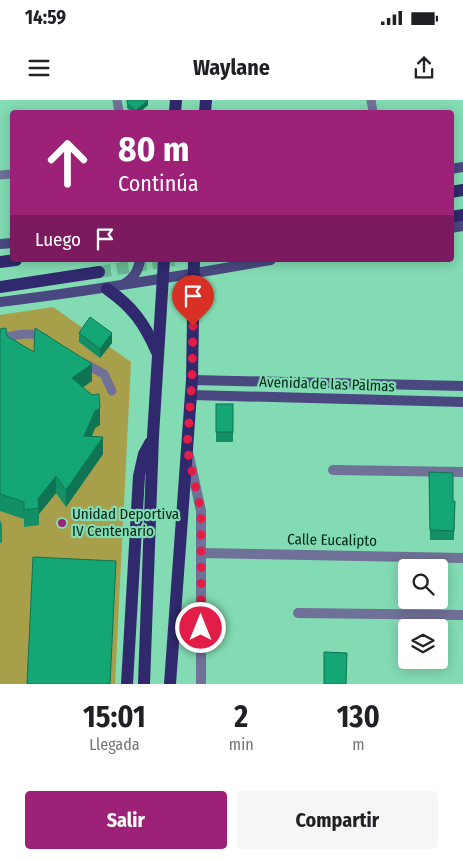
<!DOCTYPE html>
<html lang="es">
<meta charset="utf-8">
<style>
:root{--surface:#fff;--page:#f6f6f6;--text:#202124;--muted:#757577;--accent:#9c2177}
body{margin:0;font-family:"Fira Sans Condensed",sans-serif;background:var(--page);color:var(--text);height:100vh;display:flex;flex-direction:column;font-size:19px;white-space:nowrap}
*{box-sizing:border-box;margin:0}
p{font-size:16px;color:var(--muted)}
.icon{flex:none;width:28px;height:28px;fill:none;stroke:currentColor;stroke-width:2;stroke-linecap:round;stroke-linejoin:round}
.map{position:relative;height:584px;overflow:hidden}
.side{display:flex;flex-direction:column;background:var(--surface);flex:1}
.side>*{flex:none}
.top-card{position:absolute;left:10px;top:10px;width:444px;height:152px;border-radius:5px;box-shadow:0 2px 12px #0003;background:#9c2177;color:#fff;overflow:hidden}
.controls{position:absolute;left:398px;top:459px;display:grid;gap:10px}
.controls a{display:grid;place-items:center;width:50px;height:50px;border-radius:5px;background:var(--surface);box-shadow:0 2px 12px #0003;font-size:25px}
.pin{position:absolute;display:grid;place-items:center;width:42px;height:42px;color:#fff;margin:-51px -21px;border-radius:50% 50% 50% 0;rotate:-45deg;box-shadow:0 0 5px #0007}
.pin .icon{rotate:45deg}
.me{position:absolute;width:55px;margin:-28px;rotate:0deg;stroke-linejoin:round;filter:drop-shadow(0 0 4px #0008)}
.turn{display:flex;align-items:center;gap:18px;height:105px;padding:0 25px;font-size:22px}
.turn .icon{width:65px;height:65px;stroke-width:2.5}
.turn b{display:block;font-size:35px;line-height:42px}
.then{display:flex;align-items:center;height:48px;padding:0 25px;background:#0003;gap:10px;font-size:19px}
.eta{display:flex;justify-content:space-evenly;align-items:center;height:85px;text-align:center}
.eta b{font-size:30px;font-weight:700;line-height:35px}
.button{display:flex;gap:10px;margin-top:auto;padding:10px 25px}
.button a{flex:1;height:58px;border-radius:5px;background:var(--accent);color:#fff;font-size:20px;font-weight:700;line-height:58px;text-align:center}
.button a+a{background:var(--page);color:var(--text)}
.status{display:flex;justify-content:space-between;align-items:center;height:35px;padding:0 25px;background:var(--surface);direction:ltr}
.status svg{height:14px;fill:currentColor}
header{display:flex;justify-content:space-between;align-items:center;height:65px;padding:0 25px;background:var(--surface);font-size:22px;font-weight:700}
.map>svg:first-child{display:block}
.pitch{fill:#a89f4b}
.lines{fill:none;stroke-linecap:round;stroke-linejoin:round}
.primary-tunnel{stroke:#68b793;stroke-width:12;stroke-dasharray:12 6;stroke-linecap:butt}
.lane{stroke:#707198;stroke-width:9}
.street{stroke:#707198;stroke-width:10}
.secondary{stroke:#494880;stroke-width:10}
.primary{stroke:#30296d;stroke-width:12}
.wall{fill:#128f65}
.shaded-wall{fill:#0f7453}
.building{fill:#15a676;stroke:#0f7453}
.route{stroke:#e11d48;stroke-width:9;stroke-dasharray:0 16.2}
.poi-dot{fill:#9c2177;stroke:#82dbb2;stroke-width:2}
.labels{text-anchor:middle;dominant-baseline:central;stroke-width:4.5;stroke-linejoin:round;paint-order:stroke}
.street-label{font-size:15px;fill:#002718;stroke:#82dbb2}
.poi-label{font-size:15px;fill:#002718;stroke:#82dbb2;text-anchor:start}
</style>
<div class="status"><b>14:59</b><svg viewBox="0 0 49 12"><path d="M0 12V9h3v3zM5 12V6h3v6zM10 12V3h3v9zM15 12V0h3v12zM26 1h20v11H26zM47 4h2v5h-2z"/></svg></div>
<header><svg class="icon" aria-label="menu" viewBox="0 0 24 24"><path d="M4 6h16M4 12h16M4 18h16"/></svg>Waylane<svg class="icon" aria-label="share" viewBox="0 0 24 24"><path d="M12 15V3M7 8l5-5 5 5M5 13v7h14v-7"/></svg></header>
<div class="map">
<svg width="463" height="584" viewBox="0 0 463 584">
<rect width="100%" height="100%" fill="#82dbb2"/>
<path class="pitch" d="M53,207L131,262L115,584H0V215Z"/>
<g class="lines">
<path class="primary-tunnel" d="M99,172L174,160"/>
<g class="lane">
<path d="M117,0L119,12"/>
<path d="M371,0L373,12"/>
<path d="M0,75L12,74"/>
<path d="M0,239C15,235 31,230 46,239"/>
<path d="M82,262L104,274L112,291"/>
</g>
<g class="street">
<path d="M189,356L201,411V584"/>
<path d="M333,370L463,372"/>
<path d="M201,453L463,458"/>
<path d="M298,513L463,515"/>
</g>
<g class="secondary">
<path d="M451,69L463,67"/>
<path d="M451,128L463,126"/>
<path d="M0,144L12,143"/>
<path d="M124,184C134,178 138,171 140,160"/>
<path d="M0,202C91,191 181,176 271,160"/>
<path d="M192,280L463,286"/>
<path d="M191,295L463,302"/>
</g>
<g class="primary">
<path d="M175,12L176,0"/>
<path d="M205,12L206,0"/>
<path d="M451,92L463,90"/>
<path d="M451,117L463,115"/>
<path d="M0,162L16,160"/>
<path d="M0,187L99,172"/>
<path d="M107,189C133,207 144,223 157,252"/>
<path d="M127,584L139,376L144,354L150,343"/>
<path d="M144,584L153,336L164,160"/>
<path d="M170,584L192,280L194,160"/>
</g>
</g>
<g class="wall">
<path d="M127,0L148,5L140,12H132L127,8Z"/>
<path d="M0,229L7,236L34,252L92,281L83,287L100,325L95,328L92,336L103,354L66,407L56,393L39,414V425L24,427V419L0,411Z"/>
<path d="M79,233L112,243L100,258L79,242Z"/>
<rect x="216" y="304" width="17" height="38"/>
<path d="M429,372L453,401H455L454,440H430Z"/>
<path d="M0,420L2,425V442L0,443Z"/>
</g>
<g class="shaded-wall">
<path d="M148,0V5L140,12H136V11Z"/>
<path d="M112,233V243L100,258V249Z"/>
<path d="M92,264V281L72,295V278Z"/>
<path d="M100,308V325L95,328L84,353V336L95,311Z"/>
<path d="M103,337V354L66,407V390Z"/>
<path d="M56,376V393L39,414L38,399Z"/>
</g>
<g class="building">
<path d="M127,0H148L136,11L127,3Z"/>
<path d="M90,217L112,233L100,249L79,233Z"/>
<path d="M6,228L7,236L34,252L35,228L92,264L72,278L92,295L99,294L100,308L95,311L84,336L103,337L66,390L56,376L38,399L39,408L24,410V402L0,394V229Z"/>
<rect x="216" y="304" width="17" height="28"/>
<path d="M429,372L453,373V401H455L454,431L430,430Z"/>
<path d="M33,457L116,461L110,584H27Z"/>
<path d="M324,552L347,553L346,584H324Z"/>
</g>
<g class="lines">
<path class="route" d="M193,226L192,280L187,348L201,411V528"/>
</g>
<circle class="poi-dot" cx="62" cy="423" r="5"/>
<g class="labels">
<g class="street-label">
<text transform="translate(327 284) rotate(2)">Avenida de las Palmas</text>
<text transform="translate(332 440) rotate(1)">Calle Eucalipto</text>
</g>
<g class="poi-label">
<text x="72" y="414">Unidad Deportiva<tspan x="72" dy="17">IV Centenario</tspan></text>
</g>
</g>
</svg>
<div class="controls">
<a><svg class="icon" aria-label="search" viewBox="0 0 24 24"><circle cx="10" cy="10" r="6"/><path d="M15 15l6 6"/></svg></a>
<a><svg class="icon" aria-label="layers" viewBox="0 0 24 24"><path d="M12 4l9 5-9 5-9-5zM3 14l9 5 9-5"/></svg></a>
</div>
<div class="pin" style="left:193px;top:226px;background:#d93025"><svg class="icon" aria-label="arrive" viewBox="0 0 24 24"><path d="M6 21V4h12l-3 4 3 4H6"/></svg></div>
<svg class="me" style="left:201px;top:528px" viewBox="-20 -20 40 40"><circle r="17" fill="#e11d48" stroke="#fff" stroke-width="3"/><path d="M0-11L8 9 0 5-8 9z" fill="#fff"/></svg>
<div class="top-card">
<div class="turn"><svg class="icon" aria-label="ahead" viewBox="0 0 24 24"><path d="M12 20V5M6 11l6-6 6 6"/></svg><div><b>80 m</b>Continúa</div></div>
<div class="then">Luego<svg class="icon" aria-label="arrive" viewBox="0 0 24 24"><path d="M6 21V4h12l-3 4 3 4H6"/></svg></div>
</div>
</div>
<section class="side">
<div class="eta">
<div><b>15:01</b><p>Llegada</p></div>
<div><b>2</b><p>min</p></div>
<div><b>130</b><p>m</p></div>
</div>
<div class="button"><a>Salir</a><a>Compartir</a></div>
</section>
